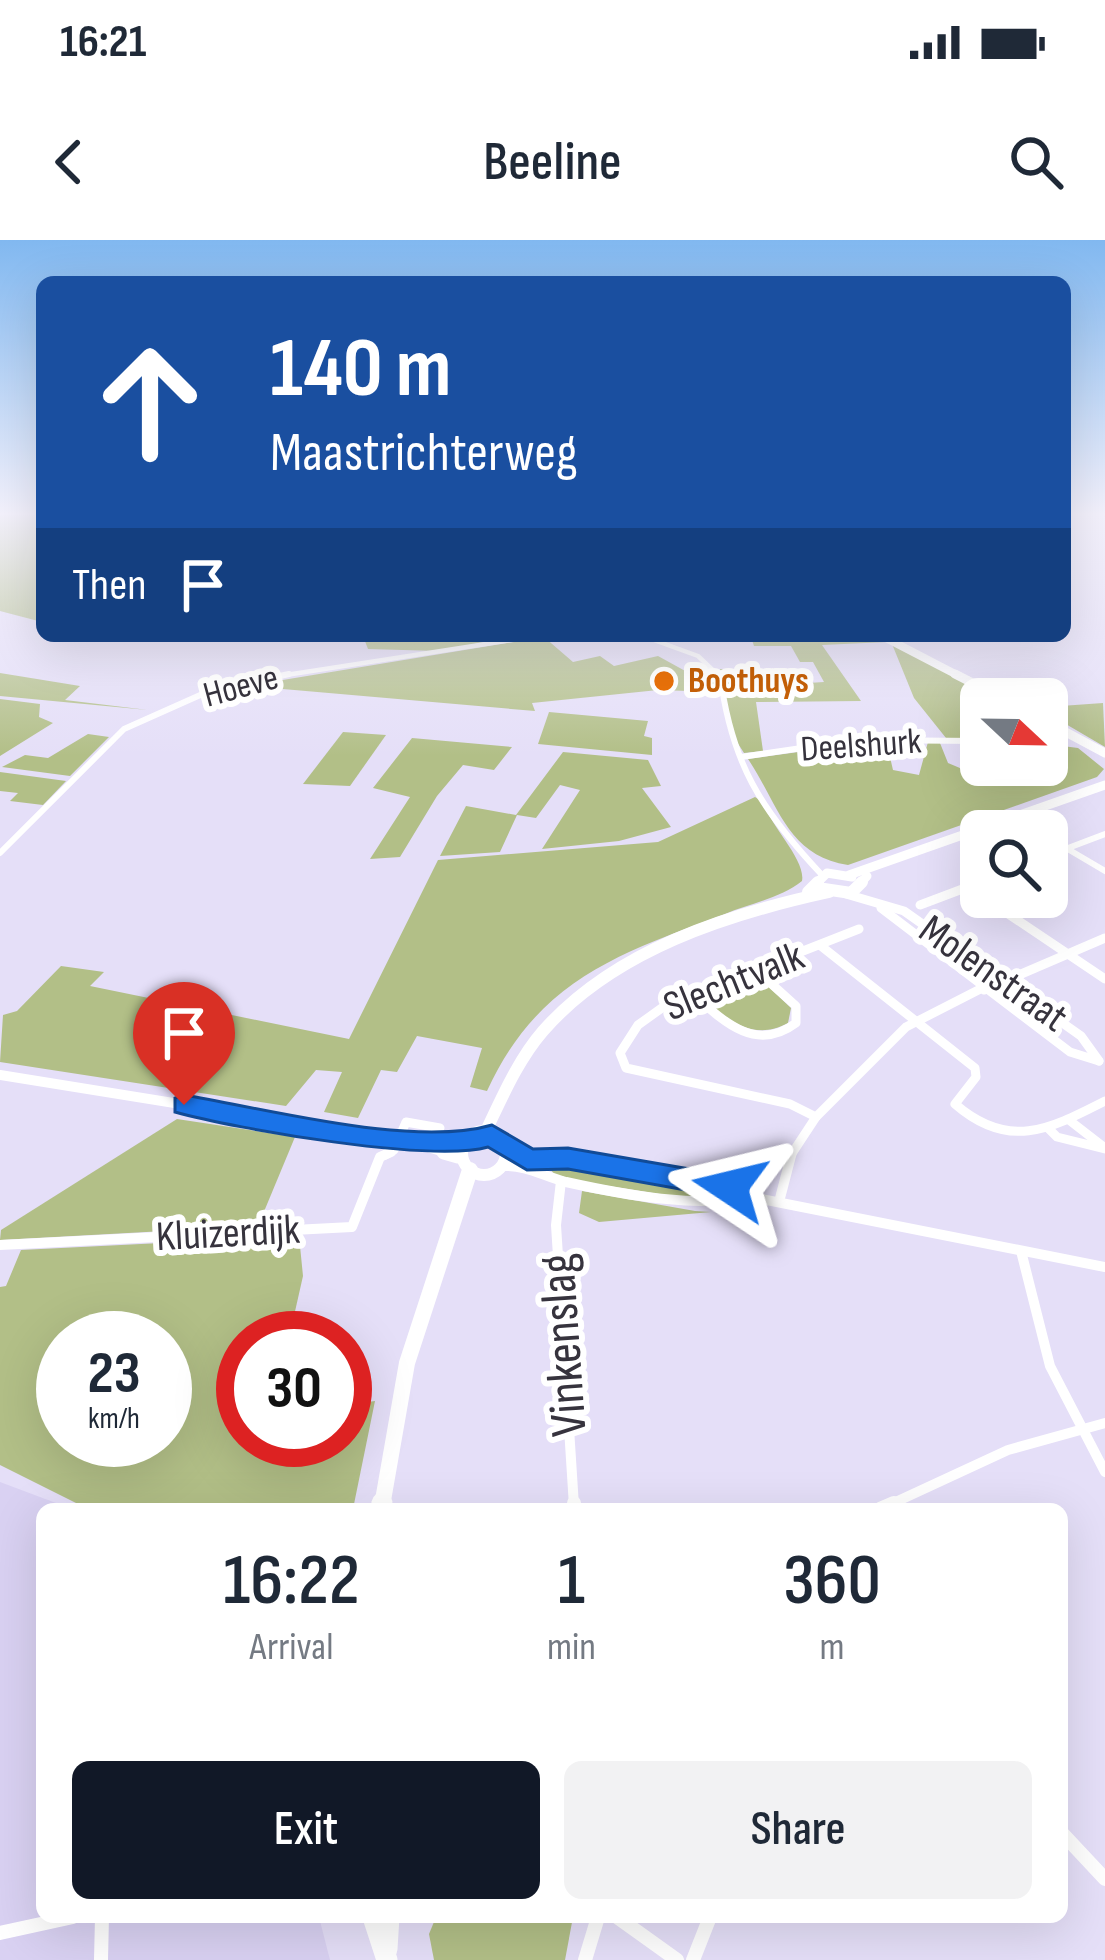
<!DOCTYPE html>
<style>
:root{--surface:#fff;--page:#f2f2f3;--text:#1f2937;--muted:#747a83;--accent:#111827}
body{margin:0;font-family:"Sofia Sans Condensed",sans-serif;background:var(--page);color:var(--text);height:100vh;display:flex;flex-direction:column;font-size:45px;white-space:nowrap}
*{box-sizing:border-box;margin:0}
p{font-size:39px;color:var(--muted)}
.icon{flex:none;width:66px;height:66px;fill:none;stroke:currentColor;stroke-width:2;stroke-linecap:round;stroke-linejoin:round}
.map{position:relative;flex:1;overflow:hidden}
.details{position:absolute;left:36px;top:1263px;width:1032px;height:420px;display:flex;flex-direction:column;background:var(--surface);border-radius:18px;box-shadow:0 12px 48px #0002}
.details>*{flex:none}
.top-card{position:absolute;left:36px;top:36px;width:1035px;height:366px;border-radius:18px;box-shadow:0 12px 48px #0002;background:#1a4fa0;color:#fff;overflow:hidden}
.needle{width:78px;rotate:112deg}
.tools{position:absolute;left:960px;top:438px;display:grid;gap:24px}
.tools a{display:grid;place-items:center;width:108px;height:108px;border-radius:18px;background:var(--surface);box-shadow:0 12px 48px #0002;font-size:60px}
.speed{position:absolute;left:36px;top:1071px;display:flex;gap:24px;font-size:60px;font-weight:700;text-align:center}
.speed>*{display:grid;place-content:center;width:156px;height:156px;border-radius:50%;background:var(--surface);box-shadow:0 12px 48px #0002;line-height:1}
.speed small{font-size:30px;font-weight:400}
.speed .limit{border:18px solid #d22;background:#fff;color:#111}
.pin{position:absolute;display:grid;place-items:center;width:102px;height:102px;color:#fff;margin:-123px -51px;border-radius:50% 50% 50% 0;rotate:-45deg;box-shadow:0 0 12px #0007}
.pin .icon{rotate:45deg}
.me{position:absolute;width:132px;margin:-66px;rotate:280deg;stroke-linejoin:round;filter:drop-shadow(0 0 9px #0008)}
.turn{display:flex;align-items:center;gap:42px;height:252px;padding:0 36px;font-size:54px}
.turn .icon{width:156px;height:156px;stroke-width:2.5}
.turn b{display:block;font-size:84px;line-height:102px}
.then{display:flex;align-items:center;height:114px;padding:0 36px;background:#0003;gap:24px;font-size:45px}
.eta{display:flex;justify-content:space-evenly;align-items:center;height:204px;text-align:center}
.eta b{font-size:72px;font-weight:600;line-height:84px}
.button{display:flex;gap:24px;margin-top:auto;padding:24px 36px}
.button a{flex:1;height:138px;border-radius:18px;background:var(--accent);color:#fff;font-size:48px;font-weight:600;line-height:138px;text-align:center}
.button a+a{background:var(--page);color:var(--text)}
.status{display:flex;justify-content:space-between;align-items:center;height:84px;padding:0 60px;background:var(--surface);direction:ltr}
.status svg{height:33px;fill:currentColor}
header{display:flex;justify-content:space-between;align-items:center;height:156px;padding:0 36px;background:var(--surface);font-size:54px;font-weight:600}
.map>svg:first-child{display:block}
.built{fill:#d9d1f2}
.green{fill:#b2bf87;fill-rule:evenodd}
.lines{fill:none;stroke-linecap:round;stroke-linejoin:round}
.street-far4{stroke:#fff;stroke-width:4.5}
.street-far3{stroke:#fff;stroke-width:6}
.street-far2{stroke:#fff;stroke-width:9}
.street-far1{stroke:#fff;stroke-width:10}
.street{stroke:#fff;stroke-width:14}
.secondary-far1{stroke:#fff;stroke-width:10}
.secondary{stroke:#fff;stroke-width:15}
.primary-far4{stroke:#fff;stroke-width:8}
.primary-far3{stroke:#fff;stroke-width:9}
.primary-far2{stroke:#fff;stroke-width:12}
.primary-far1{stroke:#fff;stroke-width:16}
.primary{stroke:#fff;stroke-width:21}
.route{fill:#1a73e8;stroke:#114b97;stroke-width:3}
.food-dot{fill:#e8710a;stroke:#fff;stroke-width:4.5}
.labels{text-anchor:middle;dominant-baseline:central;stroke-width:12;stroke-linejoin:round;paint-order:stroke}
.far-food-label{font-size:36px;font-weight:bold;fill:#c56008;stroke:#fff;text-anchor:start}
.far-street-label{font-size:36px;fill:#36333d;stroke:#fff}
.street-label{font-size:42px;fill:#36333d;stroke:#fff}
.near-street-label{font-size:51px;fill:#36333d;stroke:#fff}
</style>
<div class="status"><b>16:21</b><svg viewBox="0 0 49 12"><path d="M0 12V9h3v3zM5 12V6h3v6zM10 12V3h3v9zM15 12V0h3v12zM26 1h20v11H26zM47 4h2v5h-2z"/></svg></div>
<header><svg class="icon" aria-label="back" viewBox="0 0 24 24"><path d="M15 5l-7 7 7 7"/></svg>Beeline<svg class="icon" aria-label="search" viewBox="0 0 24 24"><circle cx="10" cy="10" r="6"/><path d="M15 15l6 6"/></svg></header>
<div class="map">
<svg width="1105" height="1720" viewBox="0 0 1105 1720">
<rect width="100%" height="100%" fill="#e5dff8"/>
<path class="built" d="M0,1242L72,1269H42V1677H319L330,1720H0Z"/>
<g class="green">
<path d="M0,275H42V382L0,371Z"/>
<path d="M363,396H515L438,411L368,409Z"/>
<path d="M742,396H876L887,402L822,405L861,461L756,462L763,511L744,513L728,488L720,429L749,431L752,453L776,445L824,442L813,422H800L791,406H754L751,397Z"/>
<path d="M544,397L573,422L600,416L614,426L658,416L698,438H715L718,452L658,450L532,463L535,471L247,446Z"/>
<path d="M892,404L1000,459H981V499L946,498L914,458Z"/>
<path d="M0,433L80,446L65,460L148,470L0,456Z"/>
<path d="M0,459L40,464L39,477L53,483L0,516Z"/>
<path d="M1103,463L1105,507L1047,473V467Z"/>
<path d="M549,472L648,481L644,496L652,498V515L538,504Z"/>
<path d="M343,492L386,495L350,546L303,544Z"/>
<path d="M88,494L109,497L70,536L2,527L25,515L48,518Z"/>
<path d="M412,498L512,507L494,530L463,525L437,556L400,617L370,619L410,557L373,548Z"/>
<path d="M886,500L893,530L919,535L928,502L940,503L948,523L998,544L1055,517L1047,512V504L1078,508L1104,529L1097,537L848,625C787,616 778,563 748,519Z"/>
<path d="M563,512L648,520L661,546L642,548L671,587L619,601L542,609L580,550L560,545L536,578L517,575L500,612L440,616L466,566L516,575Z"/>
<path d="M0,532L66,541L43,565L10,561L18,553L0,551Z"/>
<path d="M755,557L763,562C771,587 806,620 802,641C781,658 749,664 725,674C618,714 538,740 487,851L470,847L482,808L417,796L397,832L381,830L358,878L324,872L342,832L316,830L286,866L0,822L3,775L17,771L61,726L104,732L90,746L349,799L438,620L658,602Z"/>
<path d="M755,734L791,768L788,783C753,802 726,780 701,755Z"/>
<path d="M177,879L295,897L258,986L0,1000L1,990Z"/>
<path d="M562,921L707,945L716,954L710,962L558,938L548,927Z"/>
<path d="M582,951L695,971L711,972L599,982L579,973Z"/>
<path d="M299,996L303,1036L289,1098H243V1200H345V1165L375,1161L353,1269H88L0,1225V1047L6,1046L21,1010ZM63,1098H165V1200H63Z"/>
<path d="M436,1677H573L565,1720H434L429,1694Z"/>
</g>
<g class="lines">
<g class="street-far4">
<path d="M643,396L698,416L720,437"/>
<path d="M273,437L537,396"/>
</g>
<g class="street-far3">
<path d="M720,434C731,523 761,570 822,635"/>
<path d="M1047,501H1063"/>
<path d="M741,517L856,500L981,501"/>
<path d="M1066,608L1105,631"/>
<path d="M0,613L124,489L207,452L289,434"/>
<path d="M1047,616L1105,594"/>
<path d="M974,645L981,642"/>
</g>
<g class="street-far2">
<path d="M846,654L904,671L1081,796L1099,821"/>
<path d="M983,657L1105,739"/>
<path d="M920,665L981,642"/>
<path d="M881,668L1070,812L1099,821"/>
<path d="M1004,671L1037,657"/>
<path d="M821,706L975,828L976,837L955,864C1009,911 1050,889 1105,861"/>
<path d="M984,750L1105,698"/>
<path d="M693,754C724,782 756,813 796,783V766L755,729"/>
<path d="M816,877L790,864L626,828L620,813L638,785L666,765L859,689"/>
<path d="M1069,880L1105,908"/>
<path d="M1049,889L1057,897L1105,909"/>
<path d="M509,910L518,915"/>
<path d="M385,915L394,910L406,882L440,888"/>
<path d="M791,915L816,877L906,787L994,742H1005"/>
</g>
<g class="street-far1">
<path d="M512,912L692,937L756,958"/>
<path d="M502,926C528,925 542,936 566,942C629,956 693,967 756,958L1105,1027"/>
<path d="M561,941L556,985L574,1266"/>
<path d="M779,962L792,912"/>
<path d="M0,1005L352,987L380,917L391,912"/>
<path d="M1021,1011L1050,1126L1105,1232"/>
<path d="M887,1266L1008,1210L1105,1183"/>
</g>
<g class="street">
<path d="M574,1263V1269"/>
<path d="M880,1269L894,1263"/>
<path d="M1062,1593L1105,1639"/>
<path d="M617,1677L677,1720"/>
<path d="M0,1693L73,1677"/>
<path d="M101,1720L102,1677"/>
<path d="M585,1720L598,1677"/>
<path d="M693,1720L710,1677"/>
</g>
<g class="secondary-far1">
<path d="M0,835L416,902L462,904"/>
<path d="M428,907L454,915"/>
</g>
<path class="secondary" d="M444,912L458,916"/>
<path class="primary-far4" d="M882,396L961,437"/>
<g class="primary-far3">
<path d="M955,434L1004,459"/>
<path d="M1047,482L1105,513"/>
<path d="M849,635L1105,545"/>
<path d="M815,645L827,633L852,637"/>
<path d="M859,645L867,636"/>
</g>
<g class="primary-far2">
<path d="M824,649L851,653L862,642"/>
<path d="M808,652L818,642"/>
<circle cx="484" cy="913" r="22"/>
<path d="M484,895C501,860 517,821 543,791C614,710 728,674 829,652"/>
</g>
<path class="primary-far1" d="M382,1266L407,1123L470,930"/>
<g class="primary">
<path d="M381,1269L382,1263"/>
<path d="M373,1677L387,1720"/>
<path d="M387,1709L389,1677"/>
</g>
</g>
<linearGradient id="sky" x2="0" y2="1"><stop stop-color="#81b8f0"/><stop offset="0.53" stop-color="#f3f1fc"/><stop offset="1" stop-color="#f3f1fc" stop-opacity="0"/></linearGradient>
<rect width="1105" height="516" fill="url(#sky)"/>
<path class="route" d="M184,855C268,869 413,908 492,885L533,909L568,908L730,936L745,947L730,958L568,929L527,930L488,907C432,923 236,889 175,872V858Z"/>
<circle class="food-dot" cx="664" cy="441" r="12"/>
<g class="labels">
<g class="far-food-label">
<text x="688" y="441">Boothuys</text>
</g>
<g class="far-street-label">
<text transform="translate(241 447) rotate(-15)">Hoeve</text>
<text transform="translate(861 506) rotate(-4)">Deelshurk</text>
</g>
<g class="street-label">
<text transform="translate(993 734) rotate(35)">Molenstraat</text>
<text transform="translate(734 742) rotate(-22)">Slechtvalk</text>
<text transform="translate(228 994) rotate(-3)">Kluizerdijk</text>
</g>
<g class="near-street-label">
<text transform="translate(564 1105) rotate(-94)">Vinkenslag</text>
</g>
</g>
</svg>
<div class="tools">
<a><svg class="needle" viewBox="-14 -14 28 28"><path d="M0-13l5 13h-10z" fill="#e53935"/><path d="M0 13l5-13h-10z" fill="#747a83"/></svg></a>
<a><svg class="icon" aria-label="search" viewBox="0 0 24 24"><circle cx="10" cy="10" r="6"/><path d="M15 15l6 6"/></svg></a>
</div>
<div class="speed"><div>23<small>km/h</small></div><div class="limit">30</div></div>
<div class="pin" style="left:184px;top:865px;background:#d93025"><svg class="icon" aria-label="arrive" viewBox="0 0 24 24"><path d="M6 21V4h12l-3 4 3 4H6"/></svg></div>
<svg class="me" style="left:730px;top:947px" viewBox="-20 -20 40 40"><path d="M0-17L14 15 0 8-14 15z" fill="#1a73e8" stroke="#fff" stroke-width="4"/></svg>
<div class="top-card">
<div class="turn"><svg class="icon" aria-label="ahead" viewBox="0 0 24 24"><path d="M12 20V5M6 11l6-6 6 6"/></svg><div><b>140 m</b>Maastrichterweg</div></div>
<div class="then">Then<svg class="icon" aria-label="arrive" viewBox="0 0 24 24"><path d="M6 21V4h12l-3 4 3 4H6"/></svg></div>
</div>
<section class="details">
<div class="eta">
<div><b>16:22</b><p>Arrival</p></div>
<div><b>1</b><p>min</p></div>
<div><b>360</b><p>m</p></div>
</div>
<div class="button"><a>Exit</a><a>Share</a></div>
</section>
</div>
